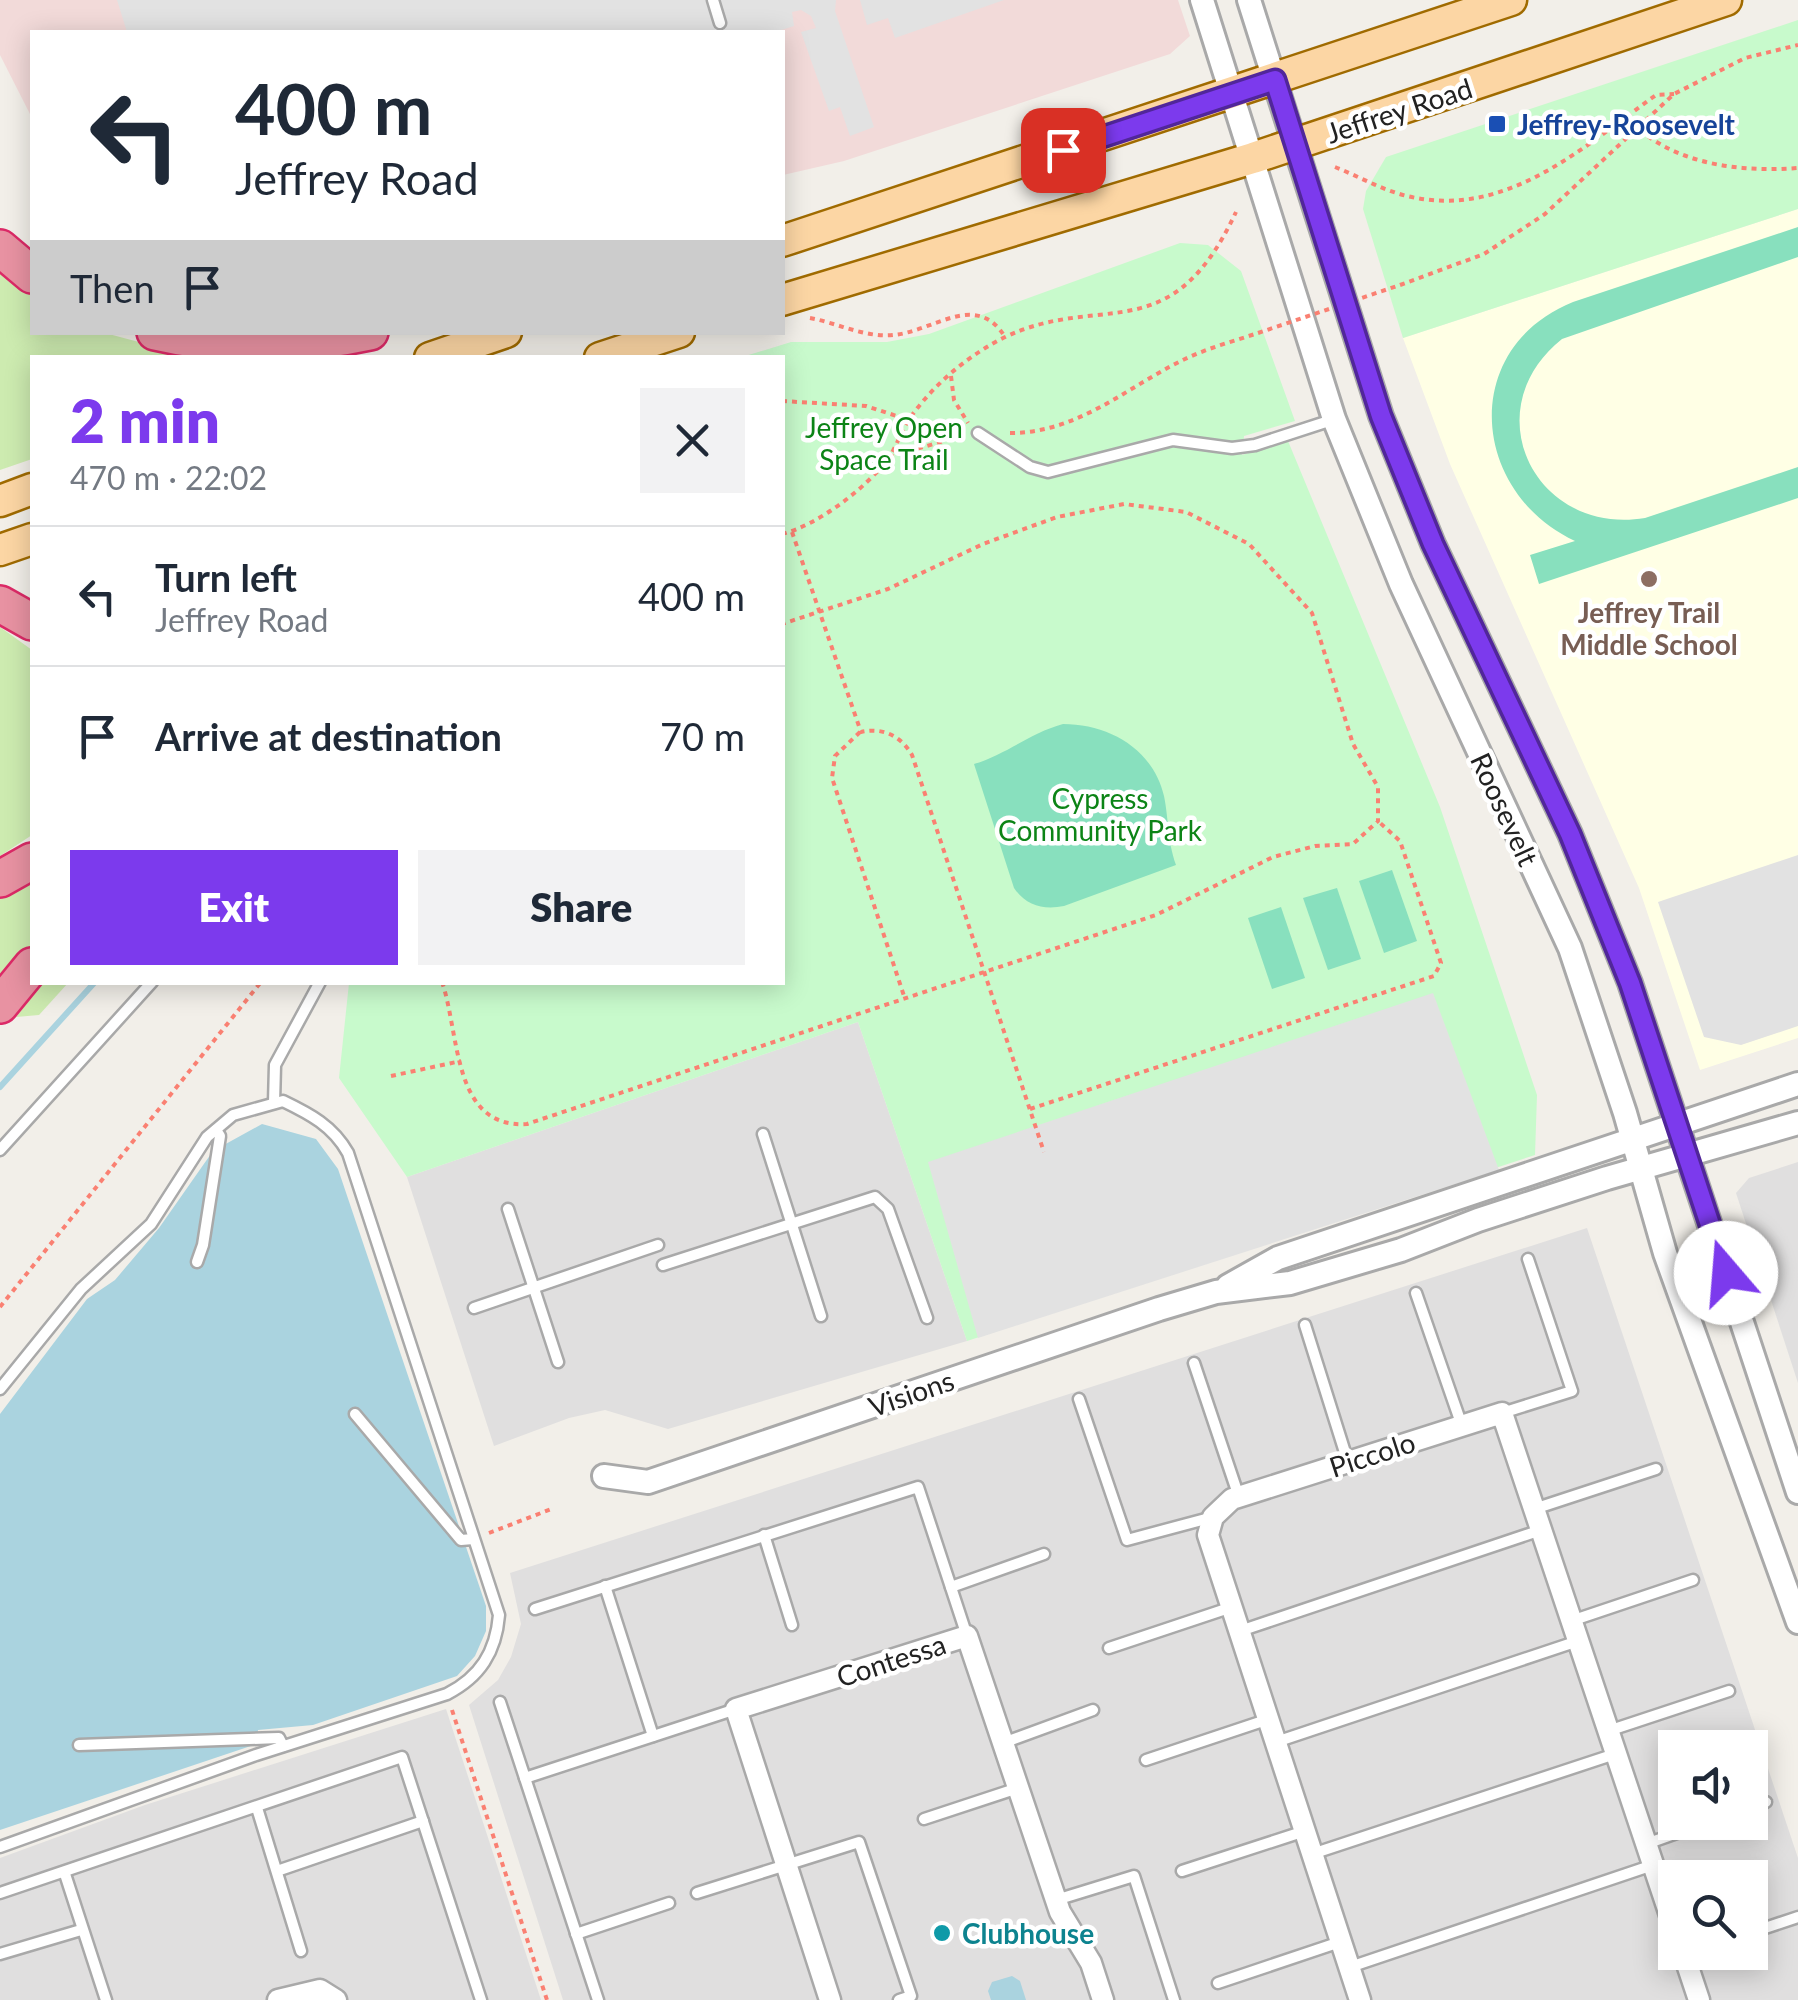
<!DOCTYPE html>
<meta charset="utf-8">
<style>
:root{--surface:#fff;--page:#f2f2f3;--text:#1f2937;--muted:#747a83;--line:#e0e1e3;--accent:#7c3aed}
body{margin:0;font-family:Lato,sans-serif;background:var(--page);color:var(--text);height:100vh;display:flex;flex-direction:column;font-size:38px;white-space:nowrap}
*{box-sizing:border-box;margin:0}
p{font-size:32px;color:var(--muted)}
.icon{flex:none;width:55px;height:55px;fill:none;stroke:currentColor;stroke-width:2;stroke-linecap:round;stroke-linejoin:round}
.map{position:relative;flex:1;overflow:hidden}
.panel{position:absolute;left:30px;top:355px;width:755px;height:630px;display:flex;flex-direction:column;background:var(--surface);border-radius:0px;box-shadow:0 5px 25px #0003}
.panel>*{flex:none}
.top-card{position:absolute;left:30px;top:30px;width:755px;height:305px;border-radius:0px;box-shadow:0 5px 25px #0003;background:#fff;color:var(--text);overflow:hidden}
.buttons{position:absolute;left:1658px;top:1730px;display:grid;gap:20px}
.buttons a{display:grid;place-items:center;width:110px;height:110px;border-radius:0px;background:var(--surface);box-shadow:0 5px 25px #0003;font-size:50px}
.pin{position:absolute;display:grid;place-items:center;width:85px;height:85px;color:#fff;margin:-42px;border-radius:20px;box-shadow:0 5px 15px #0006}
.me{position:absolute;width:110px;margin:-55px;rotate:342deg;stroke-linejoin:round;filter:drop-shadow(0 0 8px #0008)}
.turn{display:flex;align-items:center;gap:35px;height:210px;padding:0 40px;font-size:45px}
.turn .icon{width:130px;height:130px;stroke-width:2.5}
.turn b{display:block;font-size:70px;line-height:85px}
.then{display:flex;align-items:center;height:95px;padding:0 40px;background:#0003;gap:20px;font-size:38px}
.round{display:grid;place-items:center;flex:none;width:105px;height:105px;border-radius:0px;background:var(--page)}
.headline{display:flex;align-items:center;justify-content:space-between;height:170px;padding:0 40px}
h1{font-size:60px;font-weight:800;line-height:75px;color:var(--accent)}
.action{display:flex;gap:20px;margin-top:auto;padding:20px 40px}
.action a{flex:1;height:115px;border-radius:0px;background:var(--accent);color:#fff;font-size:40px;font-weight:800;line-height:115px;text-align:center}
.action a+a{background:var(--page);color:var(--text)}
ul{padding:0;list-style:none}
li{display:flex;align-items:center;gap:30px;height:140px;padding:0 40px;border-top:2px solid var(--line)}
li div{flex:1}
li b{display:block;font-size:38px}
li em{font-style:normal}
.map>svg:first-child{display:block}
.residential{fill:#e0dfdf;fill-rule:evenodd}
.commercial{fill:#f2dad9}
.education{fill:#ffffe5}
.grass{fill:#cdebb0}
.park{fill:#c8facc}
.pitch{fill:#88e0be}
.parking{fill:#e2e2e2}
.water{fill:#aad3df}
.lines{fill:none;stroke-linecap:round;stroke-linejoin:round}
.stream{stroke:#aad3df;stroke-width:6}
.service-casing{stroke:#a9a9a9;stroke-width:15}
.minor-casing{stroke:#a9a9a9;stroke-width:25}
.tertiary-casing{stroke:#a9a9a9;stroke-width:28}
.primary-casing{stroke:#a06b00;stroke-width:35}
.motorway-casing{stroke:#dc2a67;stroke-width:40}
.path{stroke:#fa8072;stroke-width:4;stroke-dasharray:5 5;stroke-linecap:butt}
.service{stroke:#fff;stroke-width:10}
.minor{stroke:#fff;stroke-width:20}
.tertiary{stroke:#fff;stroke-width:22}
.primary{stroke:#fcd6a4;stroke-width:30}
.motorway{stroke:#e892a2;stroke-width:35}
.path-bridge{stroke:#fa8072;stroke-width:4;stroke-dasharray:5 5;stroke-linecap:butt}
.route-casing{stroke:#51269a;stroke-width:25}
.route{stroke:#7c3aed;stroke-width:18}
.transit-dot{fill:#1a4fb4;stroke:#fff;stroke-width:4}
.education-dot{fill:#8d6e63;stroke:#fff;stroke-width:4}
.culture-dot{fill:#0f9aa8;stroke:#fff;stroke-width:4}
.labels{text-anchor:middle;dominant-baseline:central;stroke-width:9;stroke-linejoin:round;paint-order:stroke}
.street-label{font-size:28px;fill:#222;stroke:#fff}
.transit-label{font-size:28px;font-weight:bold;fill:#164399;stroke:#fff;text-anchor:start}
.park-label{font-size:28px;fill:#0c8416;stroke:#fff}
.education-label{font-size:28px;font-weight:bold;fill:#785e54;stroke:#fff}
.culture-label{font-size:28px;font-weight:bold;fill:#0d838f;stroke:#fff;text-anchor:start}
</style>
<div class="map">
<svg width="1798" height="2000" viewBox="0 0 1798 2000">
<rect width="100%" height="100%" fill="#f2efe9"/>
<g class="residential">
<path d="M858,1022L967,1341L668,1429L605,1410L569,1418L494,1446L407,1177Z"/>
<path d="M1798,1162V1383L1736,1193L1749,1178Z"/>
<path d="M1587,1228L1798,1858V2000H563L469,1705L498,1680L511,1657L521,1624L510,1573ZM1675,1748H1750V1822H1675ZM1675,1878H1750V1952H1675Z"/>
<path d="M446,1709L541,2000H0V1858L145,1805Z"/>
</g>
<path class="commercial" d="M0,0H1178L1190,36L1170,54L844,161L783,175L782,32H32V118L0,55Z"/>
<path class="education" d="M1798,209V1038L1700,1070L1639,888L1450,464L1403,338Z"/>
<g class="grass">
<path d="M0,268L32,293V332L105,333L195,357L32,358V459L0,470Z"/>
<path d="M0,627L32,650V835L0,856Z"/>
<path d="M32,883V944L0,982V899Z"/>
<path d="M44,982L68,983L39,1015L16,1017Z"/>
</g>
<g class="park">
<path d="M1798,20V209L1403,338L1363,209L1366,191L1386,157Z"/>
<path d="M1180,243L1208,245L1241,271L1295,421L1244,436L1242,455L1288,441L1440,807L1537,1095L1535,1155L967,1341L858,1022L407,1177L339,1078L349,983L782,982V358L742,357L791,342H887L929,334Z"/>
</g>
<g class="pitch">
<path d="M1798,227V257L1562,339C1473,410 1535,536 1645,518L1798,467V498L1539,584L1530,555L1575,541C1470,492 1459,348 1573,302Z"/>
<path d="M1063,724C1109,724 1153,749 1164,796C1169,821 1167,839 1176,865L1064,906C1044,910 1026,906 1014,888L974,764C1007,754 1030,733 1063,724Z"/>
<path d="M1392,870L1417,941L1384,953L1359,881Z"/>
<path d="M1337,888L1361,959L1328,970L1303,898Z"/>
<path d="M1281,907L1305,978L1272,989L1248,918Z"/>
</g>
<g class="parking">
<path d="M117,0H836L835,11L874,127L850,136L840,107L829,111L801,32L816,28L811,16L801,10L792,12L794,26L775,32H127Z"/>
<path d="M860,0H1004L895,38L888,18L867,25Z"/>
<path d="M1798,855V1026L1741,1045L1704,1037L1658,902Z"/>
<path d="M1433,993L1499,1170L978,1338L928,1162Z"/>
</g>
<g class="water">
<path d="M262,1124L316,1139L338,1169L486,1606V1631L475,1656L457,1676L313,1725L258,1730L257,1744L0,1830V1414L87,1299L115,1280L159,1228L213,1151Z"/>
<path d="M1012,1976L1020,1981L1026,2000H991L988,1991L992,1982Z"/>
</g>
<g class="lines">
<path class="stream" d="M0,1087L95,982"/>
<g class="service-casing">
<g id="service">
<path d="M713,0L720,23"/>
<path d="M978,433L1030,467L1048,472L1173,440L1232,448L1255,445L1332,420"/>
<path d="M274,1103L275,1065L320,982"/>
<path d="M763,1134L821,1316"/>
<path d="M0,1150L152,982"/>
<path d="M508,1209L558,1362"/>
<path d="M197,1262L203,1245L220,1136L216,1130"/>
<path d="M663,1265L875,1197L888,1209L927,1318"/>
<path d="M1416,1293L1462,1426"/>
<path d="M474,1308L658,1245"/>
<path d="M1305,1325L1348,1462"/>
<path d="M1194,1363L1239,1497"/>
<path d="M0,1389L81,1289L151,1224L207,1137L233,1115L283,1101C310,1114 333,1126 348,1153L499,1615C496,1652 480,1677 447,1694L256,1755L0,1847"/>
<path d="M1079,1399L1127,1540L1213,1517"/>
<path d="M1502,1413L1572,1391L1528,1259"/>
<path d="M355,1414L461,1540L473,1539"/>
<path d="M1534,1509L1656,1469"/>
<path d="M764,1535L792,1625"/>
<path d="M605,1586L653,1736"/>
<path d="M951,1587L1044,1554"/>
<path d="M535,1609L918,1487L967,1636"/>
<path d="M1571,1621L1693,1580"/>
<path d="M1240,1631L1541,1530"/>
<path d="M1109,1648L1232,1607"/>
<path d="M500,1702L598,2000"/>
<path d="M1608,1731L1729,1691"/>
<path d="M1276,1742L1578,1641"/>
<path d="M1003,1743L1093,1710"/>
<path d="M79,1745L279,1738L283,1746"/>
<path d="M1146,1760L1269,1719"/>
<path d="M525,1778L736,1709"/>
<path d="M257,1808L301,1951"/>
<path d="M1750,1808L1766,1802"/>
<path d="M924,1819L1018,1788"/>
<path d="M1646,1844L1708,1822"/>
<path d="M1312,1854L1615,1754"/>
<path d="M277,1871L423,1821"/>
<path d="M1182,1871L1305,1831"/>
<path d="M65,1874L106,2000"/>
<path d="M0,1893L402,1757L481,2000"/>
<path d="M697,1893L859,1842L911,1996L899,2000"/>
<path d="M1056,1900L1134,1876L1174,2000"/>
<path d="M1750,1933L1798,1917"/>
<path d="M576,1934L669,1903"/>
<path d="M0,1954L81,1930"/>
<path d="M1350,1967L1653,1865"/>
<path d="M1218,1983L1340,1942"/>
</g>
</g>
<g class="minor-casing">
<g id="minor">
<path d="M1683,1952L1699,2000"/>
<path d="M278,2000L320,1990L336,2000"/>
<path d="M830,2000L736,1709L967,1636L1060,1912L1091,1963L1103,2000"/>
<path d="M1360,2000L1208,1535L1213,1517L1232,1499L1502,1413L1675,1930"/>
</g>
</g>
<g class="tertiary-casing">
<g id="tertiary">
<path d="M1202,0L1334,419L1401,584L1570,948L1625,1113L1665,1253L1798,1622"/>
<path d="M1249,0L1381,416L1433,544L1570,834L1630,983L1798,1492"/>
<path d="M1228,1286L1278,1258L1798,1084"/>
<path d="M604,1476L648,1482L1159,1309L1216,1292L1290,1283L1401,1250L1478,1220L1607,1178L1798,1123"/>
</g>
</g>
<g class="primary-casing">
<g id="primary">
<path d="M782,241L1511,0"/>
<path d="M782,300L1253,158L1726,0"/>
<path d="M430,358L506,332"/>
<path d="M600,358L679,332"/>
<path d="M0,501L32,489"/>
<path d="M0,550L32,539"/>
</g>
</g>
<g class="motorway-casing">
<g id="motorway">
<path d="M0,248L32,275"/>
<path d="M155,332C228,349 297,348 370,332"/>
<path d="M0,604L32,622"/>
<path d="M0,879L32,861"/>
<path d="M0,1005L32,966"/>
</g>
</g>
<g class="path">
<path d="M1640,130C1683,166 1744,172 1798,168"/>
<path d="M1335,167C1358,176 1382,190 1407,196C1505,220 1582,148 1656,95L1674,94"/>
<path d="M1400,285L1484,254L1545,214L1674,94L1745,58L1798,45"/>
<path d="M810,318C837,323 866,338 893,335C933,332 976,290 1005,337"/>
<path d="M951,376L954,400L968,423"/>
<path d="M782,401L866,406L909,420"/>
<path d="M1010,433C1079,433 1128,386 1185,359C1208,348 1234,341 1258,333"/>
<path d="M889,457L961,436"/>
<path d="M792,532L861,732C883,727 901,736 912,755L1044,1152"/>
<path d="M782,534C818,525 866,488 888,459C897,446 901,431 910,418C929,391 954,368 982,350C1091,280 1165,364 1236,212"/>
<path d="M860,732L835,756L832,778L905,999"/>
<path d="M442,982C460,1034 452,1129 527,1124L1156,915L1273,857L1315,846L1353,844L1378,821V787L1353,744L1312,613L1249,544L1186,512L1124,504L1057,517L983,544L888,589L782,624"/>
<path d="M391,1076L461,1061"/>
<path d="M1030,1109L1434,976L1441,963L1400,841L1378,821"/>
<path d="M0,1307L261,982"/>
<path d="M489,1533L554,1508"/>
<path d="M452,1710L547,2000"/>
</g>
<use href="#service" class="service"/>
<use href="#minor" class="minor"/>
<use href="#tertiary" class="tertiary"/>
<use href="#primary" class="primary"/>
<use href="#motorway" class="motorway"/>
<path class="path-bridge" d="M1258,333L1400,285"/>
</g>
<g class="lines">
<g class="route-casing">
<path id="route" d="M1063,150L1275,80L1381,416L1433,544L1570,834L1630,983L1726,1273"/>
</g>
<use href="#route" class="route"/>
</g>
<rect class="transit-dot" x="1487" y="114" width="20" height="20" rx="5"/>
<circle class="education-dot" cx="1649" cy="579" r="10"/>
<circle class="culture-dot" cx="942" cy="1933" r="10"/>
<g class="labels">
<g class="street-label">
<text transform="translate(1399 110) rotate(-18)">Jeffrey Road</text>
<text transform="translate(1505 809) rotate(65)">Roosevelt</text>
<text transform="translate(911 1393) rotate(-19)">Visions</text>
<text transform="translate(1372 1454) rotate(-18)">Piccolo</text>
<text transform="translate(891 1660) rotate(-18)">Contessa</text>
</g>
<g class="transit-label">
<text x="1517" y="124">Jeffrey-Roosevelt</text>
</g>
<g class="park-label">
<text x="884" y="427">Jeffrey Open<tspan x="884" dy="32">Space Trail</tspan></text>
<text x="1100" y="798">Cypress<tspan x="1100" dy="32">Community Park</tspan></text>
</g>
<g class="education-label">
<text x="1649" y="612">Jeffrey Trail<tspan x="1649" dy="32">Middle School</tspan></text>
</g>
<g class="culture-label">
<text x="962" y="1933">Clubhouse</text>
</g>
</g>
</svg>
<div class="buttons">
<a><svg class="icon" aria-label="sound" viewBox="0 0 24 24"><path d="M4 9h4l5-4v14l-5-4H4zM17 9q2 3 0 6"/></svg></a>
<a><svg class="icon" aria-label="search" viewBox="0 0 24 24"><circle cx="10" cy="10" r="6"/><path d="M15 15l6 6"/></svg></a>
</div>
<div class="pin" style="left:1063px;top:150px;background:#d93025"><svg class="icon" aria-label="arrive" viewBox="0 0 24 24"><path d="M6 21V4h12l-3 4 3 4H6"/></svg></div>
<svg class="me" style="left:1726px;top:1273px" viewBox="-20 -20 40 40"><circle r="19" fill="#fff"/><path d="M0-13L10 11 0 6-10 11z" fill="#7c3aed"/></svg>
<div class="top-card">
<div class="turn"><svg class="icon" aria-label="left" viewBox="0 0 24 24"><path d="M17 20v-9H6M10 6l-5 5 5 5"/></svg><div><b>400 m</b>Jeffrey Road</div></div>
<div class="then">Then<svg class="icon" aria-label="arrive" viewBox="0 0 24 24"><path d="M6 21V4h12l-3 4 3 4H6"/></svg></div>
</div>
<section class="panel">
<div class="headline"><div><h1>2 min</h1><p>470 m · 22:02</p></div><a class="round"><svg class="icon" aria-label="close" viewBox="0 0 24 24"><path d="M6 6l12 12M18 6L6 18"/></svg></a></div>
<ul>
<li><svg class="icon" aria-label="left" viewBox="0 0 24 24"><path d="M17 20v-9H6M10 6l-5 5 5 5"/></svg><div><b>Turn left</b><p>Jeffrey Road</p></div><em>400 m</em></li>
<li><svg class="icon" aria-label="arrive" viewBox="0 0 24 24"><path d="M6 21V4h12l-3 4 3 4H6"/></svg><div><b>Arrive at destination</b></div><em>70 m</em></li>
</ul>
<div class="action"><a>Exit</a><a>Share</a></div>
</section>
</div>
